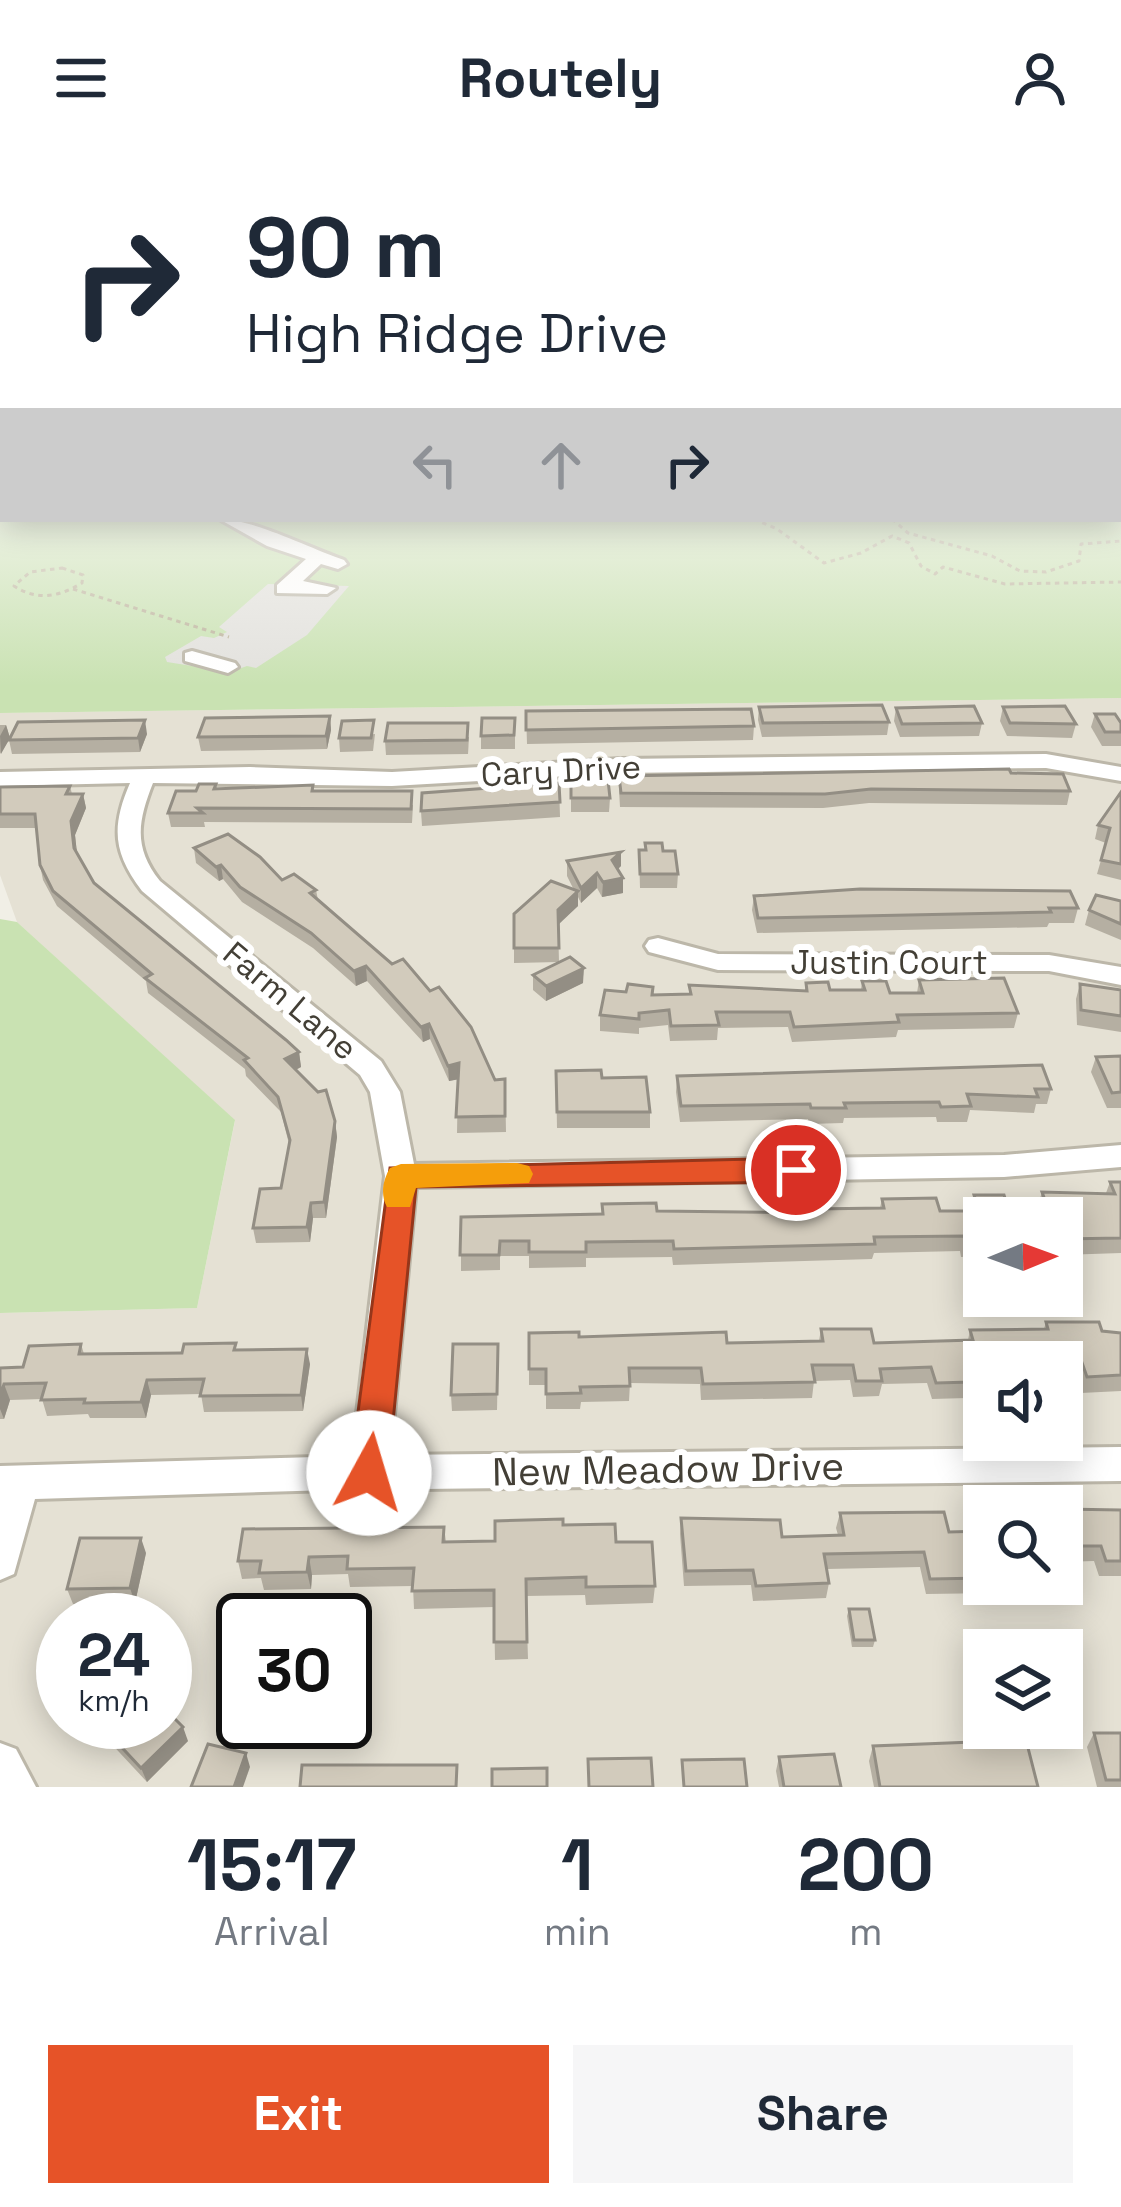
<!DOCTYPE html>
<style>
:root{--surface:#fff;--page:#f6f6f7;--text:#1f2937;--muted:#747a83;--accent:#e65328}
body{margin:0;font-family:"Space Grotesk",sans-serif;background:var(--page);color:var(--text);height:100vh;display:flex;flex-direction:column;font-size:45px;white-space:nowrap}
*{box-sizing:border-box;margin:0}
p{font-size:39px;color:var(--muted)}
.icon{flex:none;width:66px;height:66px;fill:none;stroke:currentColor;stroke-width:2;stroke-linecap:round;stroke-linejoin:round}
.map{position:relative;height:1631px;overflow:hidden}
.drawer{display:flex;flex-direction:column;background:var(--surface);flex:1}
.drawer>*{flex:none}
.banner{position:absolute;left:0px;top:0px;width:1122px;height:366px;box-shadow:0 6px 30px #0003;background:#fff;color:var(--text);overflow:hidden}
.needle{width:78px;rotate:89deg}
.controls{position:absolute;left:963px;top:1041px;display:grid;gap:24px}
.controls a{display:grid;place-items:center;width:120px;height:120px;border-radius:0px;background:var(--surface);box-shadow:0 6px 30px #0003;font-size:60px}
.speed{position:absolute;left:36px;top:1437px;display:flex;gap:24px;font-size:60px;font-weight:700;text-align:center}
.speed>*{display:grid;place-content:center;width:156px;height:156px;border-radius:50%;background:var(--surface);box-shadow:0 6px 30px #0003;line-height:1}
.speed small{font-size:30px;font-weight:400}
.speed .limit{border:6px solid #111;border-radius:18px;background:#fff;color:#111}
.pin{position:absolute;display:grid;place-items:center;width:102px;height:102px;color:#fff;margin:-51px;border:6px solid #fff;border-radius:50%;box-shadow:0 3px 12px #0007}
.me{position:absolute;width:132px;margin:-66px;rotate:6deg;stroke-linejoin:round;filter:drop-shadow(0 0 9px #0008)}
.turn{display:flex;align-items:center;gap:42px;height:252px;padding:0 48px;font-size:54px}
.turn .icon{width:156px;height:156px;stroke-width:2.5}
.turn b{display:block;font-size:84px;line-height:102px}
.lanes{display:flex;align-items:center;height:114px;padding:0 48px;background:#0003;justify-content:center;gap:60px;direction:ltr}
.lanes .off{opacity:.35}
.eta{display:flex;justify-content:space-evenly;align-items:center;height:204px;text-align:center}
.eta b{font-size:72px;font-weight:600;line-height:84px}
.primary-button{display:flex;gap:24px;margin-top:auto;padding:24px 48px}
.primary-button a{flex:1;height:138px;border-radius:0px;background:var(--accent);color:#fff;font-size:48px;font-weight:600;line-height:138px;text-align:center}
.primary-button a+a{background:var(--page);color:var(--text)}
header{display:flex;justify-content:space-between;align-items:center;height:156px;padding:0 48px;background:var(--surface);font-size:54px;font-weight:600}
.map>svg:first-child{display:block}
.residential{fill:#e5e1d4;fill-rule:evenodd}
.green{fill:#c9e2b2}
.parking{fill:#e2e1dd}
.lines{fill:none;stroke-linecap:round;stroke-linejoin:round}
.minor-casing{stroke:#bcb7a9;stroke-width:6}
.path{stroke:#bcb39c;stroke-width:3;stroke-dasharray:4.5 4.5;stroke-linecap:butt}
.minor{fill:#fff;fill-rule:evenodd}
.wall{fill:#b5afa2}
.shaded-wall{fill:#938e84}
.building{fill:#d2cbbc;stroke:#938e84;stroke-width:3}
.route{fill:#e65328;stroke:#96361a;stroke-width:3}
.slow{fill:#f59e0b}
.labels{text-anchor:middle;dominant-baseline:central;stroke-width:12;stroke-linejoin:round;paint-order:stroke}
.street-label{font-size:33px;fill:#433f36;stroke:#fff}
.near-street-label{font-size:39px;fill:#433f36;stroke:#fff}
</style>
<header><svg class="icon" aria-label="menu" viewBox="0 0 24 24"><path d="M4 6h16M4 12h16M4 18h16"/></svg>Routely<svg class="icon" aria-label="person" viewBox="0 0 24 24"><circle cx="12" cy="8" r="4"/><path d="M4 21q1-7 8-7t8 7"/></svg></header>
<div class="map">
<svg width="1121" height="1631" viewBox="0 0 1121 1631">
<rect width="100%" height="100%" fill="#f1efe6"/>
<path class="residential" d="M1121,542V1631H0V1157L197,1152L235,965L17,766L0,719V557ZM984,1062H1062V1140H984ZM984,1206H1062V1284H984ZM984,1350H1062V1428H984ZM63,1464H165V1566H63ZM243,1464H345V1566H243ZM984,1494H1062V1572H984Z"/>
<g class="green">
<path d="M0,302L3,363H1119L1121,302V542L0,557Z"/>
<path d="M0,763L17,766L235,964L197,1152L0,1157Z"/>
</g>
<path class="parking" d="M268,428L349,430L307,479L256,512L247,510L230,516L167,506L165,501L201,480L214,482L227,476L219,471Z"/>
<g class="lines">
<g class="minor-casing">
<g id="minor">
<rect x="0" y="340" width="3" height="10"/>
<path d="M219,363C253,363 309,392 344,404L347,408L338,413L321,408L303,425L336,432L327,438L277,437V429L306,403L267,390Z"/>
<path d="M192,495L235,507L238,511L228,517L185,505V497Z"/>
<path d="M1046,598L1121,611V625L1046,612L621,617L392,630L153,627C138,665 133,691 160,725L381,905L400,936L414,1008L1004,999L1121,989V1011L1004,1021L416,1031L390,1299L1121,1291V1325L331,1334L35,1343L14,1418L0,1424V1310L352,1300L385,1020L370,936L360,919L142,735C113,697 111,671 130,627L0,630V616L250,611L392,616L621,603Z"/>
<path d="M658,782L718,798L1049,799L1121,811V829L1049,815L718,814L649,796L645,790L649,784Z"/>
<path d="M0,1587L16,1593L36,1631H0Z"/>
</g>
</g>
<g class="path">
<path d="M754,363L777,373L824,407L861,397L892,380L909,387L921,410L935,418L943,411L1005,428L1121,426"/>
<path d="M892,363L908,377L992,400L1020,415L1046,416L1079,405L1081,388L1121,385"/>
<path d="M62,412L83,419L82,427C59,441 37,445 14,430L30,416Z"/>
<path d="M73,433L229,481"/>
</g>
<use href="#minor" class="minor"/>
</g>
<g class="wall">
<path d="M759,551L889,566L887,579L762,581L758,564Z"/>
<path d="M1003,551L1076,568L1072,582L1007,580L1000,565Z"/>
<path d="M896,552L982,567L979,580L900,581L894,565Z"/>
<path d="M526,555L754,570L753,584L527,588Z"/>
<path d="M1095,558L1121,567V590H1102L1091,571Z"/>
<path d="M330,560L331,574L327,593L201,595L198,581Z"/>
<path d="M515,562V593H481V580Z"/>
<path d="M0,569H6L10,582L147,578L140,596L12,598L9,584L0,598Z"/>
<path d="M375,578L373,595L340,596L339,582Z"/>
<path d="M469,581L468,598L386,599L385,585Z"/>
<path d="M1011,617L1070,635L1067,649L869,647L823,652L620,651L619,634V620Z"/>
<path d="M571,624L610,642L609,656H571Z"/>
<path d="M559,627L560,661L422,670L421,655Z"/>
<path d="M216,628L217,633L313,629L314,635L413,649L412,667L204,666L205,671H171L168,657L196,635Z"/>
<path d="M70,630L72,638H83L86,652L75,679L77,697L94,727L299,896L301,911L296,914L335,965L337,981L326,1062H313L310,1086L256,1087L253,1072L281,1032L289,988L281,956L246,920L245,913L148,837L146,825L57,750L43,724L40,709L36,672H0V631Z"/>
<path d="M1121,636V724L1097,718L1106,687L1095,683L1098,669Z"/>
<path d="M194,692L282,724L316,734L318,744L495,924L505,923L506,976L457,977L458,923L449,925L430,883L423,886L367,825L356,830L313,792L242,746L223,723L219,725L196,707Z"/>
<path d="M639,694L663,695L678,718L677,732H640Z"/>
<path d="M567,705L621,710L618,713L623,737L602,741L597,732L581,747L578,741V750L558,768L559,806L583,827L546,845L533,834V819L559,806L514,807V758L574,734L567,720Z"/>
<path d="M754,740L1078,752L1074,767H1049L1047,771L757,777L752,754Z"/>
<path d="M1121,745V784L1085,769L1089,754Z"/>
<path d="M919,824L1018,857L1014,872L898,874L896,881L792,886L788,871L718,872L717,884L670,885L668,869L639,872V878L600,875V859L653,839L689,838V829L805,835L806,827L830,834H861L862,825L890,837H917Z"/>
<path d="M1080,828L1121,834V876L1077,869L1076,843Z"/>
<path d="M1121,900V952H1107L1091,916L1096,901Z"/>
<path d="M556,915L602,922L650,956V972H557Z"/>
<path d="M677,920L1051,933L1047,948H1036L1034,957L970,954L967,966H937L936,961L844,962L843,967L809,968L808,963L680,966L676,936Z"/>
<path d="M1110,1026H1121V1097L1062,1099V1062H984V1100L961,1101L960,1095L874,1097L872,1103L673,1109L672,1101L586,1102V1111L529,1112V1100H500V1114L461,1115V1061L657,1055L812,1057L813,1053L880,1052L882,1043L940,1055H970L974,1039L1009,1055H1039L1037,1052L1042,1036L1106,1037Z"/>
<path d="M1046,1166L1121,1177V1235L1081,1237L1074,1213H1062V1206H984V1236H968L967,1242L932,1243L927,1227L882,1228L879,1240L853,1241L850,1224L814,1225L812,1242L701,1244L700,1228L630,1227L629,1245L581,1246L580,1253H546V1229H529V1177L579,1181L727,1187L819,1185L821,1173L874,1187L968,1184L970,1174L1044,1173Z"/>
<path d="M81,1188L84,1198L237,1194L310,1208L303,1255L204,1256L201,1238L151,1239L146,1262H90L88,1258L47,1260L42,1243L10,1244L4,1263H0V1212L23,1211Z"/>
<path d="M498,1203L497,1254L452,1255L451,1239Z"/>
<path d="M1062,1353L1121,1354V1420H1099L1094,1405L1062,1406Z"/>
<path d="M840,1357L949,1376L984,1375V1428H1000L997,1437L926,1438L920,1411L827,1413L829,1427L826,1442L753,1445L751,1429L684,1430L680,1378L681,1362L782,1381L838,1379L836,1372Z"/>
<path d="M563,1369L616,1386L655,1430L653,1447L586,1449L585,1439L526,1440L528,1503L495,1504L494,1451L414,1453L413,1430L350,1431L348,1418L312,1419L311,1433L264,1434L261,1422L242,1423L238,1405L444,1371L446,1386L495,1385Z"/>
<path d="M146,1397L135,1447L73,1448L67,1433Z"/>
<path d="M849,1453L875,1484L873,1491H852L847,1460Z"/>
<path d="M100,1568L188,1585L147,1626L106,1582Z"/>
<path d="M1094,1577H1121V1631H1097L1087,1591Z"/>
<path d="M873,1590L1038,1631H874L869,1605Z"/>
<path d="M779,1601L841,1631H779L776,1615Z"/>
</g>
<g class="shaded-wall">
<path d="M330,560L331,574L327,593L326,580Z"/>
<path d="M145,564L147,578L140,596L138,582Z"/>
<path d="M6,569L10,582L1,598L0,580Z"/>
<path d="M83,638L86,652L75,679L78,707L71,665Z"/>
<path d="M621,696V710L612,718V704Z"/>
<path d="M221,709L223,723L219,725L216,711Z"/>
<path d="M597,717V732L581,747V732Z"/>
<path d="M623,722V737L602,741L603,726Z"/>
<path d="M578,735V750L558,769V754Z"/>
<path d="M366,810L367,825L356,830L354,815Z"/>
<path d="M584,812L583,827L546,845V830Z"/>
<path d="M429,868L430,883L423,886L421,871Z"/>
<path d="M299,896L301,911L287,918L285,903Z"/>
<path d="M459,907L460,923L449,925L448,910Z"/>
<path d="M335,965L337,981L326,1062L324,1046Z"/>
<path d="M311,1047L313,1062L310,1086L307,1071Z"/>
<path d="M307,1193L310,1208L303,1255L301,1239Z"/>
<path d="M147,1224L151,1239L146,1262L141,1246Z"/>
<path d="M4,1228L10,1244L4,1263L0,1253V1241Z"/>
<path d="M141,1382L146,1397L135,1447L130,1432Z"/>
<path d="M309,1401L312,1419L311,1433L307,1416Z"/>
<path d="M183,1571L188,1585L147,1626L141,1612Z"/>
<path d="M246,1597L250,1611L243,1631H234Z"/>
</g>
<g class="building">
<path d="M882,549L889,566L763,567L759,551Z"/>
<path d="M974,550L982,567L902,568L896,552Z"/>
<path d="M1065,550L1076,568L1010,567L1003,551Z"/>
<path d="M751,553L754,570L526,574V555Z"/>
<path d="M1095,558H1115L1121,567V576H1105Z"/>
<path d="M330,560L326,580L198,581L205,562Z"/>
<path d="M482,562H515L514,579L481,580Z"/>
<path d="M145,564L138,582L9,584L18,566Z"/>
<path d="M374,564L371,582H339L342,565Z"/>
<path d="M388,567H468L467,584L385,585Z"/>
<path d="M1009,613L1011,617L1063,618L1070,635L871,633L825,638L621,637L619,620Z"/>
<path d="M571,624H608L610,642H571Z"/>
<path d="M559,627L560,646L421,655L422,637Z"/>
<path d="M199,628H216L214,633L313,629L312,635H412L411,653L197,652L203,657H168L176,635H196Z"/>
<path d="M70,630L66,638H83L71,665L74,692L94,727L286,884L299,896L285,903L318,936L326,934L335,965L324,1046L311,1047L307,1071L253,1072L260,1033L281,1032L290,984L278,941L244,904L248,902L145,822L152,818L53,735L40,709L35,658H0V631Z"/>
<path d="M1121,636V708L1101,704L1110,672L1098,669Z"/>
<path d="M228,678L260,701L282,724L294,718L316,734L310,737L392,808L403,803L430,835L439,831L471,871L495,924L505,923V960L456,961L459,907L448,910L429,868L421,871L366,810L354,815L311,777L240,731L221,709L216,711L194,692Z"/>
<path d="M645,687H662L663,695H675L678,718H640L639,694H646Z"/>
<path d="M621,696L612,704L623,722L603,726L597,717L581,732L567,705Z"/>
<path d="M551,725L578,735L558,754L559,792H514V758Z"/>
<path d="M860,733L1070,735L1078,752H1049L1051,756L758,762L754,740Z"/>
<path d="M1096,739L1121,745V768L1089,754Z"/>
<path d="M570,801L584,812L546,830L533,819Z"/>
<path d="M1004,822L1018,857L897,859L899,866L794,871L790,856H716L719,869L671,870L669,854L639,857V863L600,859L605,834L626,836L628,828L653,831L652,839L691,838L689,829L807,835L806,827L828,826L830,834H865L862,825H886L890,837H923L919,824Z"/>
<path d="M1080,828L1121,834V860L1081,854Z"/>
<path d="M1121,900V936L1112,937L1096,901Z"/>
<path d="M1042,909L1051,933H1035L1038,941L967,938L971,950L941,951L939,946L844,947L846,952H811L810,948L681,950L677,920Z"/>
<path d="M601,914L602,922L646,921L650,956H557L556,915Z"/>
<path d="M1110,1026H1121V1082L1062,1083V1062H984V1085H965L964,1080L874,1081L875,1088L674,1093L673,1085L586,1086V1096H529V1085H500L499,1099H460L461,1061L603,1058L602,1048L656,1047L657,1055L814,1057L813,1053L884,1052L882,1043L936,1042L940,1055H979L974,1039H1004L1009,1055H1049L1042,1036L1115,1038Z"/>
<path d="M1046,1166H1099L1102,1175L1121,1177V1219L1087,1221L1079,1198H1033L1018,1199L1020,1206H984V1221H970L971,1226L936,1227L931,1211L880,1213L882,1225H856L853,1209H812L815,1226L703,1228L701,1212H629L630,1230L580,1231L581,1237L546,1238V1213H529V1177L579,1176V1181L726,1176L727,1187L823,1185L821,1173H871L874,1187L973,1184L970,1174L1048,1173Z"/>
<path d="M236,1187L234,1194L307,1193L301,1239L200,1240L204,1223L147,1224L141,1246L84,1247L85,1243L41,1244L46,1227L4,1228L0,1241V1212L23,1211L29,1190L81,1188L79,1198L182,1197L184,1188Z"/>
<path d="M453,1188H498L497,1238L451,1239Z"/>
<path d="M1062,1353L1121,1354V1405H1106L1101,1390H1062Z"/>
<path d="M944,1356L949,1376L984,1375V1422L930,1423L924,1396L824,1398L829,1427L756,1430L753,1414L686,1415L681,1362L780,1364L782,1381L844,1379L840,1357Z"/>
<path d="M563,1363V1369L615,1368L616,1386H652L655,1430L586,1431V1421L526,1423L527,1486H494V1434L412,1435L414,1412L347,1413L348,1400L309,1401L307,1416L259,1417L261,1405H238L243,1373L444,1371L443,1386L495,1385V1365Z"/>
<path d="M80,1382H141L130,1432L67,1433Z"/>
<path d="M849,1453H869L875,1484H854Z"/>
<path d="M165,1553L183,1571L141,1612L100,1568L102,1566H165Z"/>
<path d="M1094,1577H1121V1624H1106Z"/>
<path d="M1026,1584L1038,1631H880L873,1590Z"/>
<path d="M208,1588L246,1597L234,1631H191Z"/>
<path d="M834,1598L841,1631H784L779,1601Z"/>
<path d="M651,1602L653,1631H589L588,1603Z"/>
<path d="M744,1603L747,1631H684L682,1604Z"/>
<path d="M302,1609H457L456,1631H300Z"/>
<path d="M547,1612V1631H492V1613Z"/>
</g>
<linearGradient id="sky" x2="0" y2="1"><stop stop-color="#8ebce8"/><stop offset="0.57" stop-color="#f9f8f4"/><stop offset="1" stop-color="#f9f8f4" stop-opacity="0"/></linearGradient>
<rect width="1121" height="530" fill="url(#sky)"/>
<path class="route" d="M796,1002L807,1006L811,1014L807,1022L796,1026L416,1031L388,1317L383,1329L369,1334L355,1329L350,1317L390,1012Z"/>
<path class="slow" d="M517,1007L529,1010L533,1018L529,1027L416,1032L410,1051H387C380,1038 383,1024 390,1012L401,1008Z"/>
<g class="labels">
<g class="street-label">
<text transform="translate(561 615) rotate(-3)">Cary Drive</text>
<text x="889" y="807">Justin Court</text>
<text transform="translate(290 845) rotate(40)">Farm Lane</text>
</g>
<g class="near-street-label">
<text transform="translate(668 1313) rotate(-1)">New Meadow Drive</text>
</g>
</g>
</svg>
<div class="controls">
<a><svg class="needle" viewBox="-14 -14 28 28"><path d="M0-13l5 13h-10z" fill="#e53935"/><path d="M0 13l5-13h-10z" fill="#747a83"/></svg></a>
<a><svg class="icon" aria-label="sound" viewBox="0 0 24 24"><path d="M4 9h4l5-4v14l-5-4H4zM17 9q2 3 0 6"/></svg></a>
<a><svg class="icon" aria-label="search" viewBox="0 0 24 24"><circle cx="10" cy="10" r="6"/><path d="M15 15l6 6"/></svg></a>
<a><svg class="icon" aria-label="layers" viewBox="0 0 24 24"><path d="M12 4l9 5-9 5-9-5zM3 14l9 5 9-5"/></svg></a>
</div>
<div class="speed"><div>24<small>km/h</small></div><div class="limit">30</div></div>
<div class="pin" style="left:796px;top:1014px;background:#d93025"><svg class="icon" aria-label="arrive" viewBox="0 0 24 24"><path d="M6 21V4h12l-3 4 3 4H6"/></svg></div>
<svg class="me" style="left:369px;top:1317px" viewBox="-20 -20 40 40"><circle r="19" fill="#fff"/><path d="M0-13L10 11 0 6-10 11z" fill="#e65328"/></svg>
<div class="banner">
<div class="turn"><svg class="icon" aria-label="right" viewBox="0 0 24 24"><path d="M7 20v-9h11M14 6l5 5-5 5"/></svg><div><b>90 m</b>High Ridge Drive</div></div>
<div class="lanes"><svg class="icon off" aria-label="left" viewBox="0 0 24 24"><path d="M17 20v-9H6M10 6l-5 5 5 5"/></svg><svg class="icon off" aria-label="ahead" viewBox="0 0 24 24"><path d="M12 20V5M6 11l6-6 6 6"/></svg><svg class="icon" aria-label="right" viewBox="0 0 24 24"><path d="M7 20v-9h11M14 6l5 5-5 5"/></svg></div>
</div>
</div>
<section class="drawer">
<div class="eta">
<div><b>15:17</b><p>Arrival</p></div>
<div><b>1</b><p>min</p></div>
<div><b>200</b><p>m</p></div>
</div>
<div class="primary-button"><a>Exit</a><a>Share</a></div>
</section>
